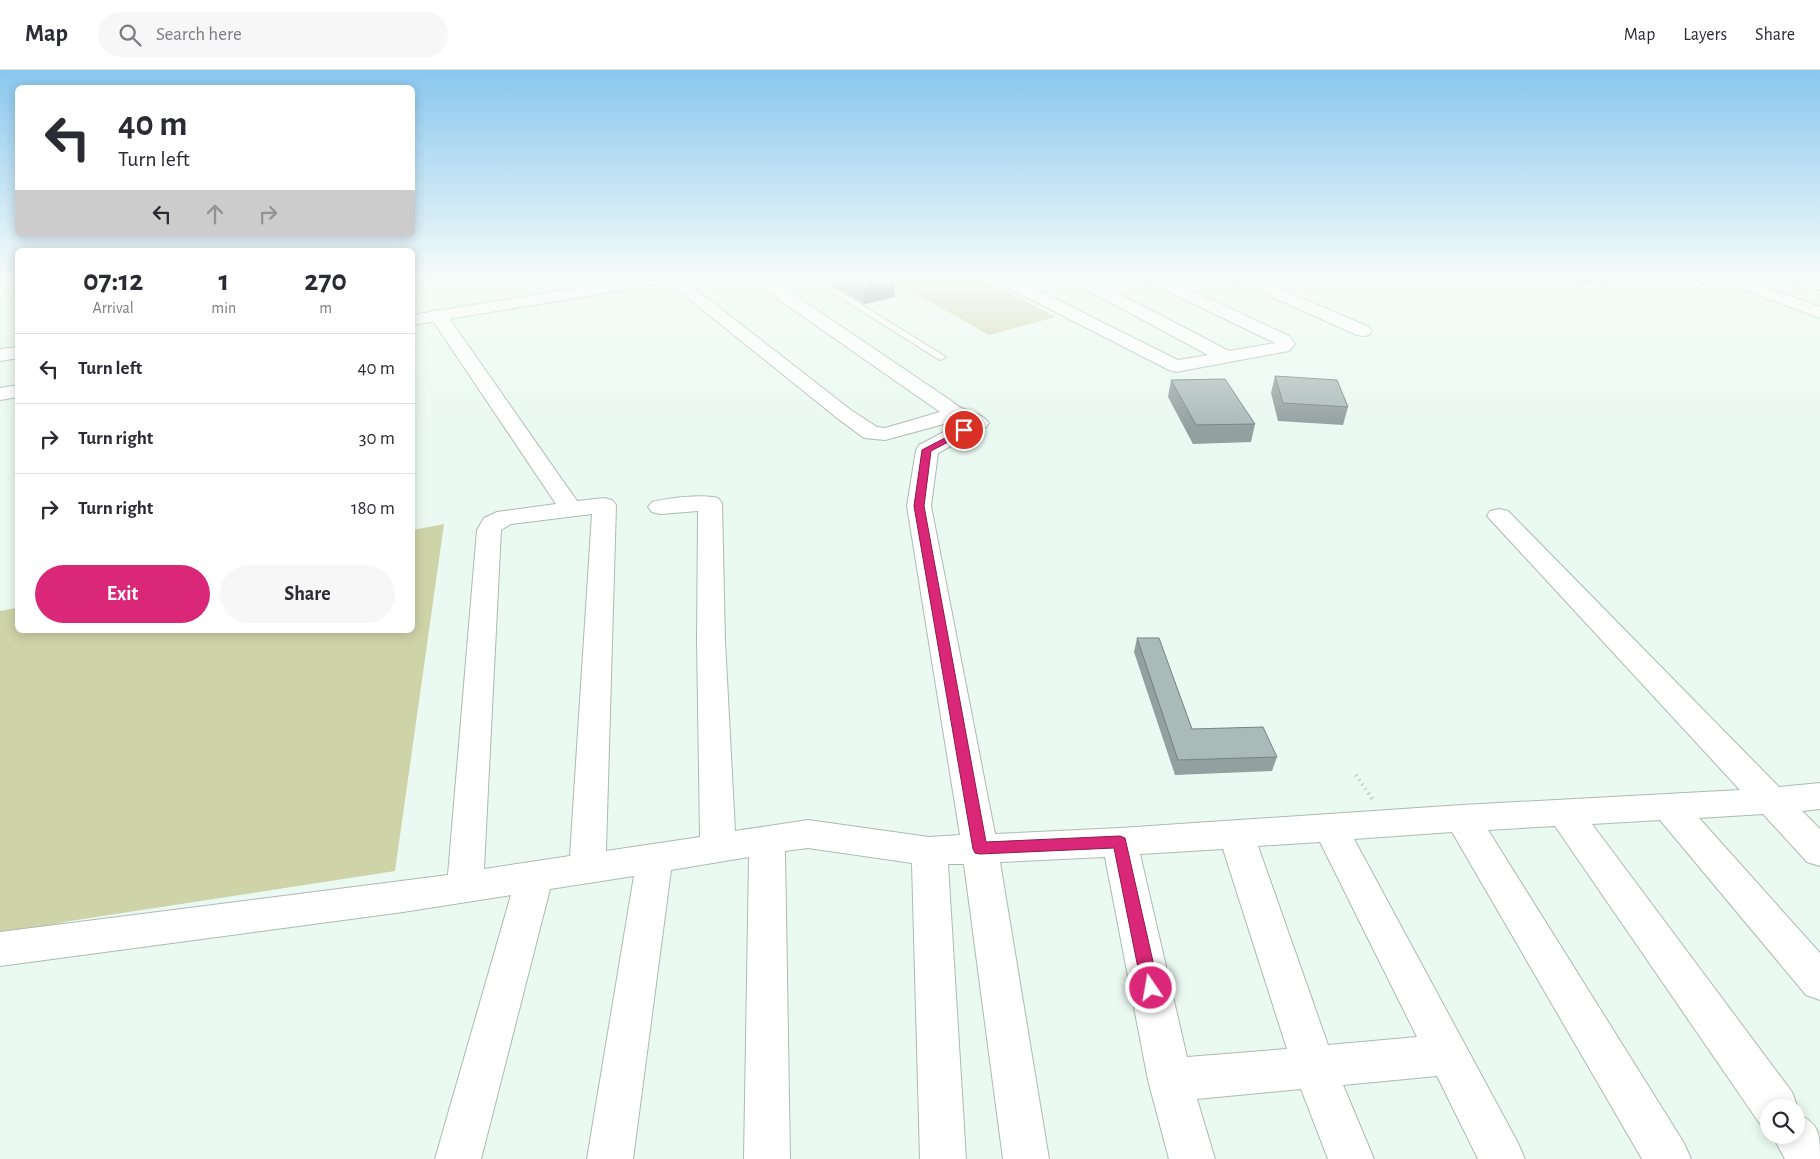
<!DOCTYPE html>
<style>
:root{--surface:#fff;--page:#f7f7f7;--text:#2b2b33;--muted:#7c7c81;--line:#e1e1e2;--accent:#db2777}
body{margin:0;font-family:"Alegreya Sans",sans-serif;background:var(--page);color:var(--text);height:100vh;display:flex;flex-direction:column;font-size:19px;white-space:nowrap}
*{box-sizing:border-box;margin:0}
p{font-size:16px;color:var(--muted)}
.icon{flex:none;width:28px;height:28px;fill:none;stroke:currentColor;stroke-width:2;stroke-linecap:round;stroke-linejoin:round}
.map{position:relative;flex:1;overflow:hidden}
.sheet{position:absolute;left:15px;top:178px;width:400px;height:385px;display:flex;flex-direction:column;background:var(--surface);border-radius:8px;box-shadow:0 2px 12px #0003}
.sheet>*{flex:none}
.top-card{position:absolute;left:15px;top:15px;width:400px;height:152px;border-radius:8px;box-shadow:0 2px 12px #0003;background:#fff;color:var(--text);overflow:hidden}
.buttons{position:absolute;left:1760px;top:1029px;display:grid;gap:10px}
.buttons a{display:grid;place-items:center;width:45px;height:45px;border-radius:50%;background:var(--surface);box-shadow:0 2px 12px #0003;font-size:25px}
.pin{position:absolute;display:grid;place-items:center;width:42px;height:42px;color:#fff;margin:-21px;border:2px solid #fff;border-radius:50%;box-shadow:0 1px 5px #0007}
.me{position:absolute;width:55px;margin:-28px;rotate:348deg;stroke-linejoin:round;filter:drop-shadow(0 0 4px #0008)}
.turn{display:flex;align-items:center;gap:18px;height:105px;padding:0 20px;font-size:22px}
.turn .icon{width:65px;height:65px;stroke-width:2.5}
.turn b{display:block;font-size:35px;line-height:42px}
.lanes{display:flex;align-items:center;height:48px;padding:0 20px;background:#0003;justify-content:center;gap:25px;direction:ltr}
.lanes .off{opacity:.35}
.eta{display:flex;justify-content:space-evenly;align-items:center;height:85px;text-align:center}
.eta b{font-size:30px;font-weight:600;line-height:35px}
.cta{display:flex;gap:10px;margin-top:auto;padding:10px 20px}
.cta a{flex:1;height:58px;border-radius:30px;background:var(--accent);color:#fff;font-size:20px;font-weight:600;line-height:58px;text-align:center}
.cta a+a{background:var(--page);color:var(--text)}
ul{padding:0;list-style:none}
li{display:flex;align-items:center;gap:15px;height:70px;padding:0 20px;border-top:1px solid var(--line)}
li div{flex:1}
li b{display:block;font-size:19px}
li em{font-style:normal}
header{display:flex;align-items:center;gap:30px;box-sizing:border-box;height:70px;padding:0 25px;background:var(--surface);border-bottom:1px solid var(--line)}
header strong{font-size:24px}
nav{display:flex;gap:28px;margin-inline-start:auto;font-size:18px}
.search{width:350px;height:45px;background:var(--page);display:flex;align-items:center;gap:12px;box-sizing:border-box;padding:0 18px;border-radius:28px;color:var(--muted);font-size:19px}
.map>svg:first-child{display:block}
.green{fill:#cfd3a8}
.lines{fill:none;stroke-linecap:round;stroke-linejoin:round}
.lane-casing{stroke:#acbab4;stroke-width:2}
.street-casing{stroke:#acbab4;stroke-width:2}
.secondary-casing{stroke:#acbab4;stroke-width:2}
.path{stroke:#b3c0b9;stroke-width:4;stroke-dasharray:1 4.5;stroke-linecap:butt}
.lane{fill:#fff;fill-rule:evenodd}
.street{fill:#fff;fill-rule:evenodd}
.secondary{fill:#fff;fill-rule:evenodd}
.wall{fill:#92a09f}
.shaded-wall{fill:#778282}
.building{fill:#aabab9;stroke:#778282}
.route{fill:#db2777;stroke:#8e194d}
</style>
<header>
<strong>Map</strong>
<div class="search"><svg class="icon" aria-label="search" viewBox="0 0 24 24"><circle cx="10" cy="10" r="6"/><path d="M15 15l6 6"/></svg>Search here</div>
<nav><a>Map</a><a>Layers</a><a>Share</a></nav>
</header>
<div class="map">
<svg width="1820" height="1089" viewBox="0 0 1820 1089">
<rect width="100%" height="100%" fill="#eaf9f1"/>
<g class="green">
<path d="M886,207H978L1056,247L989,265Z"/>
<path d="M444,454L395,801L70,851L0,865V541L17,538L18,560H412L413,460Z"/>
</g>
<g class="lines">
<g class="lane-casing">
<path id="lane" d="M808,207H817L946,287L941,290L938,289Z"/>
</g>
<g class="street-casing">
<g id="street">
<path d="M586,207H602L609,218L607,221H595Z"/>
<path d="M662,207H680L851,340L877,357L885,358L940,342L751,210L749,207H768L953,332C963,343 981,341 989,353L986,357L938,383L931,436L995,764L1120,758L1462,735L1740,720L1487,446L1490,441L1499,439L1508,441L1779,717L1820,713V739L1802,741L1820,759V796L1807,792L1763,744L1699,748L1820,883V930L1806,925L1660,750L1592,754L1792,1022L1798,1038L1796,1043V1038H1769V1057L1760,1054L1555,756L1488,760L1684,1073L1691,1089H1642L1452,762L1354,769L1518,1073L1525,1089H1478L1437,1006L1343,1015L1374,1089H1328L1301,1019L1197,1029L1215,1089H1169L1148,1010L1105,787L1000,792L1049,1089H1003L964,794H948L966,1089H920L912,793L808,778L785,781L790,1089H744L749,787L671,800L633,1089H587L634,806L550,819L481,1089H435L511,825L403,842L0,896V862L448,805L477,460L484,448L497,442L556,434L429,245L432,241L438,240L444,241L577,431L604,428L612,430L616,435L606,781L700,767L697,571L698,441L660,444L652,442L648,437L652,432C669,428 701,424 718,428L722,433L725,571L735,761L808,750L929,767L960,765L907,436L916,380L919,375L961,353L955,351L885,370L864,368L837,348ZM592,444L570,786L484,799L501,460L511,454ZM1320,772L1417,967L1328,975L1258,776ZM1223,779L1287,979L1187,987L1140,784Z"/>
<path d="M991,207H1011L1178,290L1208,285L1069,210L1067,207H1087L1229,281L1275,273L1144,210L1142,207H1163L1289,266L1295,274L1289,281L1283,282L1176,302L1169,300L993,210Z"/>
<path d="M1232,207H1253L1369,257L1372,261L1369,265L1363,266L1357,265L1234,210Z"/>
<path d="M1715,207H1748L1746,210L1820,237V248L1728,214L1703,219L1697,217L1695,214L1697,211Z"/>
<path d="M1787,207H1811L1820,210V220L1789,210Z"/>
<path d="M18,277V288L0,291V279Z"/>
<path d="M1796,1043C1820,1054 1820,1063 1820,1089H1785L1772,1065H1796Z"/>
</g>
</g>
<g class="secondary-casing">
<g id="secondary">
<path d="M643,207H680L678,210L672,212L412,255V245Z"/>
<path d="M18,315V327L0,330V318Z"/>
</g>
</g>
<path class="path" d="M1356,705L1373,730"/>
<use href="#lane" class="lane"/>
<use href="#street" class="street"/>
<use href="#secondary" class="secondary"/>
</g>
<g class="wall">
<path d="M819,207H887L895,211V227L864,234Z"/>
<path d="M1570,207H1623L1588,214Z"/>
<path d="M1275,306L1348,337L1343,355L1278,351L1271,323Z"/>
<path d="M1171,310L1255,354L1251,372L1193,374L1168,327Z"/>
<path d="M1137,568L1192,659L1277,687L1272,701L1175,705L1134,582Z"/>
</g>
<g class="shaded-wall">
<path d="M1591,207H1623L1588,214Z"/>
<path d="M895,211V227L864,234V219Z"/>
</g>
<g class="building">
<path d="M843,207H887L895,211L864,219Z"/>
<path d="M1275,306L1337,310L1348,337L1283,333Z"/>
<path d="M1225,309L1255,354L1196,355L1171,310Z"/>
<path d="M1137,568H1159L1192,659L1263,657L1277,687L1178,690Z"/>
</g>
<linearGradient id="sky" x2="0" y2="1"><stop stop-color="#89c7ef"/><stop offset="0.58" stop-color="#f6fcf9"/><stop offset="1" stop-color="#f6fcf9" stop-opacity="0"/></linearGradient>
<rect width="1820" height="359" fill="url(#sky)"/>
<path class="route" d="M964,358L968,360L967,362L931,381L924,436L986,772L1120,766L1125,768L1159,918L1157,924L1151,926L1145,924L1142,918L1114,778L980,784L975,783L973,779L914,436L922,380Z"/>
</svg>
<div class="buttons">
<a><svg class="icon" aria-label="search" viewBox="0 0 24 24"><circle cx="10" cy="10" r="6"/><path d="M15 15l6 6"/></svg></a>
</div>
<div class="pin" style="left:964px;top:360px;background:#d93025"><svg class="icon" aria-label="arrive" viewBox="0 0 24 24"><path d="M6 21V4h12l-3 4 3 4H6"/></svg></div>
<svg class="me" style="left:1151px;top:918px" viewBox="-20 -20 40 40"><circle r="17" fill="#db2777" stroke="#fff" stroke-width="3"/><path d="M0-11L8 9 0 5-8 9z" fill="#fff"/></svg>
<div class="top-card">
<div class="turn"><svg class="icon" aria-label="left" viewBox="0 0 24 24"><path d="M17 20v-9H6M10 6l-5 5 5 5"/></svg><div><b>40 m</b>Turn left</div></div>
<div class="lanes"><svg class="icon" aria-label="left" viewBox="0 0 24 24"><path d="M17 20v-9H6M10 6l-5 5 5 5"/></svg><svg class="icon off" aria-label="ahead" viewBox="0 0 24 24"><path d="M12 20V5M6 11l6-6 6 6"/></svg><svg class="icon off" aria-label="right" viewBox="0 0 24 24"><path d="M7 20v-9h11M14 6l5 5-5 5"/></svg></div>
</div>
<section class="sheet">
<div class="eta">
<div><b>07:12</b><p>Arrival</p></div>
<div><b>1</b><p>min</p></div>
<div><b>270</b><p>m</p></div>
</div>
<ul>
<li><svg class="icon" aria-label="left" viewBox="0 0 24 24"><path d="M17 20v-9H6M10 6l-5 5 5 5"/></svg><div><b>Turn left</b></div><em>40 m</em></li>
<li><svg class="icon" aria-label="right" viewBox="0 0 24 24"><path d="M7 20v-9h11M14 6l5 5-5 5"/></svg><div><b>Turn right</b></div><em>30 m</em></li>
<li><svg class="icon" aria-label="right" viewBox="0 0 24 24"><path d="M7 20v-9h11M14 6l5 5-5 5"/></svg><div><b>Turn right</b></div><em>180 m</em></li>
</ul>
<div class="cta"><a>Exit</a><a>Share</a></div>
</section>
</div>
